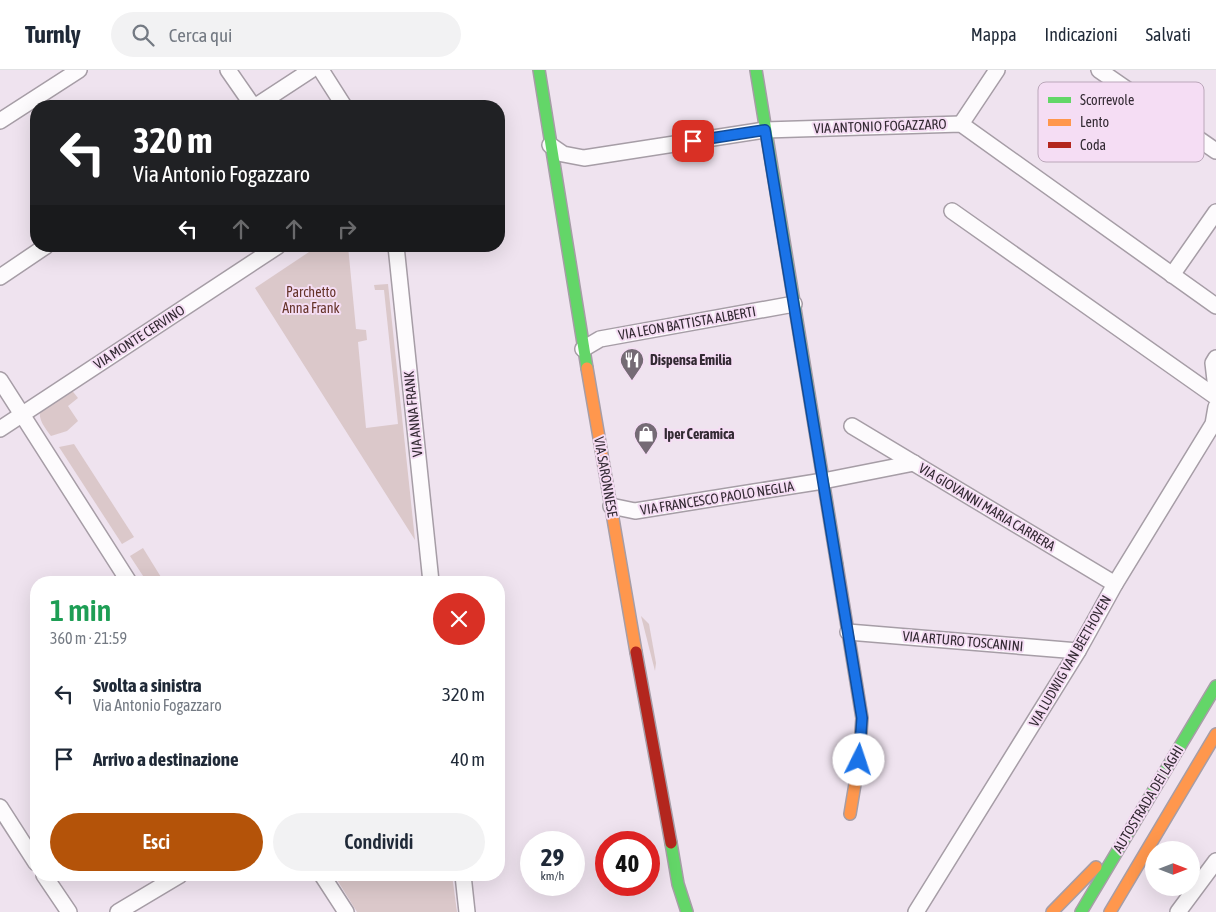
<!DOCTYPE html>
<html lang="it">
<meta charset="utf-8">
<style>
:root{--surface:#fff;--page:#f2f2f3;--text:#1f2937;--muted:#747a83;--line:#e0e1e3;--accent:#b45309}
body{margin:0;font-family:"Asap Condensed",sans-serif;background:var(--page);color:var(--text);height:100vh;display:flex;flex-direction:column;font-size:19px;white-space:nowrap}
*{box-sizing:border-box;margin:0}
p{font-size:16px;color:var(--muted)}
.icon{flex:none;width:28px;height:28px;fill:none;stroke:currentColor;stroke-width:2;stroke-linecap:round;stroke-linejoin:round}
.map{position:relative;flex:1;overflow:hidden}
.drawer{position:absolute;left:30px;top:506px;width:475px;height:305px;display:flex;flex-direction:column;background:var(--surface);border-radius:20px;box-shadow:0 5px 20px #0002}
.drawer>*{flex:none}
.top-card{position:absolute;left:30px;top:30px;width:475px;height:152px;border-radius:20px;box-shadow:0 5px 20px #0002;background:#202124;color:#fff;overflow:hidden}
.needle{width:32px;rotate:90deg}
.fabs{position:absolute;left:1145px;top:771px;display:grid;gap:10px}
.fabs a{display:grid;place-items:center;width:55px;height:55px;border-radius:50%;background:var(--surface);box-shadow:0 5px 20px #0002;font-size:25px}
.speed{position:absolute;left:520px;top:761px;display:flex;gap:10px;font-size:25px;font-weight:700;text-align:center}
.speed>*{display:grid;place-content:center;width:65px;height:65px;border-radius:50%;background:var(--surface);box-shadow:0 5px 20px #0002;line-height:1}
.speed small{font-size:12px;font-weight:400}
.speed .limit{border:8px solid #d22;background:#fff;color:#111}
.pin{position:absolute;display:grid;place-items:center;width:42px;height:42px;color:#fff;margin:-21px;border-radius:10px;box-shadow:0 2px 8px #0006}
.me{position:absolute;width:55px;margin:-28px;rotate:4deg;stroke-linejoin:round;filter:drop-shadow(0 0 4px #0008)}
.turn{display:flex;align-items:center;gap:18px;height:105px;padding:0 20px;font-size:22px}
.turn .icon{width:65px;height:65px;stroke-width:2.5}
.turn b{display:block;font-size:35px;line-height:42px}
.lanes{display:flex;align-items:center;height:48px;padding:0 20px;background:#0003;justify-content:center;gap:25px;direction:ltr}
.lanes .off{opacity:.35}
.round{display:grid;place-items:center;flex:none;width:52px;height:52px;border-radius:26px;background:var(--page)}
.head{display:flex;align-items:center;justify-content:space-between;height:85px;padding:0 20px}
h1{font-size:30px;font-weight:600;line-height:38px;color:#1e9e55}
.action{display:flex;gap:10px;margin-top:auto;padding:10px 20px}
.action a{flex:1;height:58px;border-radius:30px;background:var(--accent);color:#fff;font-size:20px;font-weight:600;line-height:58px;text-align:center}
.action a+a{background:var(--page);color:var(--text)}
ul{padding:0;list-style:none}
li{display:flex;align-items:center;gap:15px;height:65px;padding:0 20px}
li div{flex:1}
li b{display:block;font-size:19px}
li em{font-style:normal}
header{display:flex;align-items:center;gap:30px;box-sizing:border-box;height:70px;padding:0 25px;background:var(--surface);border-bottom:1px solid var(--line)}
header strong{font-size:24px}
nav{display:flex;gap:28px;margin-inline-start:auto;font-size:18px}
.search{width:350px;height:45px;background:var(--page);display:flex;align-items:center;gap:12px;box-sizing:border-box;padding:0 18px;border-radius:28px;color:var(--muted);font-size:19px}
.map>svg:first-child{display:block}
.green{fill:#dbc8ca}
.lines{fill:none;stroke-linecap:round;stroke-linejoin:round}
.street-casing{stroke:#a69da6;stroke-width:18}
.fast-casing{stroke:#a69da6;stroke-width:14}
.slow-casing{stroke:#a69da6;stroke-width:14}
.jam-casing{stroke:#a69da6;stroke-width:14}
.street{stroke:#fdfbfd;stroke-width:15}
.fast{stroke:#63d668;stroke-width:11}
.slow{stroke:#ff974d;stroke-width:11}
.jam{stroke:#b3261e;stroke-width:11}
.route-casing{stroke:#114b97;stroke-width:12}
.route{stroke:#1a73e8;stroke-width:9}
.labels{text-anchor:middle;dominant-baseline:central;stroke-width:4;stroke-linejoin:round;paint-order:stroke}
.street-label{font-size:14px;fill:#332a33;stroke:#f5ddf4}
.park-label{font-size:14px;fill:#653329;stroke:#f5ddf4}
.poi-label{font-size:14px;font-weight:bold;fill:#332a33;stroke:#f5ddf4;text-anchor:start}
.key{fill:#f5ddf4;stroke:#bba7ba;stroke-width:1}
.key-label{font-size:14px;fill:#332a33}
</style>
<header>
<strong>Turnly</strong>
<div class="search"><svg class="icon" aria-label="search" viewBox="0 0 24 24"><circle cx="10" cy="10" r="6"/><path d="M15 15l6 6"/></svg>Cerca qui</div>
<nav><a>Mappa</a><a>Indicazioni</a><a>Salvati</a></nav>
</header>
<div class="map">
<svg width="1216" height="842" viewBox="0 0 1216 842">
<rect width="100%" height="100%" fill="#efe3ef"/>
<g class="green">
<path d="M318,176H348L356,259L366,260L367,270L358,272L366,358L398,354L384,220H375L374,215L388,214L415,470L255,218Z"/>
<path d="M70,318L78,328L68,336L78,351L67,361L51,366C44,356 37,349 41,337Z"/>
<path d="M74,374L134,467L122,474L59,377Z"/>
<path d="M143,478L164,512H147L130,486Z"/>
<path d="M641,546L649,554L656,593L655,601Z"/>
<path d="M334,805H452L457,842H357Z"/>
</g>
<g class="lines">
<g class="street-casing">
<g id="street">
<path d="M228,0L253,36"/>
<path d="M321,0L344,36"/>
<path d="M1099,0L1216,81"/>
<path d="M256,36L311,0"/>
<path d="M0,51L79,0"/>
<path d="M961,54L997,0"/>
<path d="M550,75L563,84L584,88L765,60L961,54L1216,236"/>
<path d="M952,141L1216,327"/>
<path d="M396,176L431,512"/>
<path d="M1172,205L1216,142"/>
<path d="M0,207L46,176"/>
<path d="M583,279L600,269L794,234"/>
<path d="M1216,288L1213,293L1216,319"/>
<path d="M0,310L129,512"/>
<path d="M852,356L1115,514"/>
<path d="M0,359L278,176"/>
<path d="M611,436L635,441L823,411L914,393"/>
<path d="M848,562L1078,581"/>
<path d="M0,737L36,793"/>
<path d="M44,805L69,842"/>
<path d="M322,805L346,842"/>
<path d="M463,805L467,842"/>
<path d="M118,842L180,805"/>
<path d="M916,842L1078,581L1115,514L1213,354L1216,337"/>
<path d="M1178,842L1216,791"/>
</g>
</g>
<g class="fast-casing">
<g id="fast">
<path d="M539,0L587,298"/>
<path d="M756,0L837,495"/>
<path d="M671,773L678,814L687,842"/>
<path d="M1081,842L1216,616"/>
</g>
</g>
<g class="slow-casing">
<g id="slow">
<path d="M587,298L636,582"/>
<path d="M837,495L862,648L859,690L850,744"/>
<path d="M1052,842L1096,797"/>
<path d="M1110,842L1216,664"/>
</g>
</g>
<g class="jam-casing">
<path id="jam" d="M636,582L671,773"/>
</g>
<use href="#street" class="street"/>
<use href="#fast" class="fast"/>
<use href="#slow" class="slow"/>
<use href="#jam" class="jam"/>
</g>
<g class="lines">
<g class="route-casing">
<path id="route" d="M693,71L765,60L862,648L859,690"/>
</g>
<use href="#route" class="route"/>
</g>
<defs>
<g id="restaurant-pin" transform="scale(1.25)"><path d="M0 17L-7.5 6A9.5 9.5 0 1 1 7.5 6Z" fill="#756b75" stroke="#f5ddf4"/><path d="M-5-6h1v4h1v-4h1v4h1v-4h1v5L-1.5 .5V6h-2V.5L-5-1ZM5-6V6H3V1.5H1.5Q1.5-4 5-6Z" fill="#fff"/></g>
<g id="shop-pin" transform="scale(1.25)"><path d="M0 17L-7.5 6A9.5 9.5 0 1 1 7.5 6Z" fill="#756b75" stroke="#f5ddf4"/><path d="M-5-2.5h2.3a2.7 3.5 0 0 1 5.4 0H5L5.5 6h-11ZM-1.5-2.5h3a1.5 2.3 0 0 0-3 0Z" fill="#fff"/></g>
</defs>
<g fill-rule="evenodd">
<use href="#restaurant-pin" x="632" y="290"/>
<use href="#shop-pin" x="646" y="364"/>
</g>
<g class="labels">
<g class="street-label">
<text transform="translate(880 56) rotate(-2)">VIA ANTONIO FOGAZZARO</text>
<text transform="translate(687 253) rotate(-10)">VIA LEON BATTISTA ALBERTI</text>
<text transform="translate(139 267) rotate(-33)">VIA MONTE CERVINO</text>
<text transform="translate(413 344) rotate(-96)">VIA ANNA FRANK</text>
<text transform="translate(606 407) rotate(80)">VIA SARONNESE</text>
<text transform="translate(717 428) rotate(-9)">VIA FRANCESCO PAOLO NEGLIA</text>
<text transform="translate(987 437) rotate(31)">VIA GIOVANNI MARIA CARRERA</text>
<text transform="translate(963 571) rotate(5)">VIA ARTURO TOSCANINI</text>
<text transform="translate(1070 591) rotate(-60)">VIA LUDWIG VAN BEETHOVEN</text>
<text transform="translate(1148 729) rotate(-59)">AUTOSTRADA DEI LAGHI</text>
</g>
<g class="park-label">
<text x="311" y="222">Parchetto<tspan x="311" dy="16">Anna Frank</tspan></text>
</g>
<g class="poi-label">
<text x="650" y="290">Dispensa Emilia</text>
<text x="664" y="364">Iper Ceramica</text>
</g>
</g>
<rect x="1038" y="12" width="166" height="80" rx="8" class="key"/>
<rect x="1048" y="27" width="23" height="6" fill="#63d668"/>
<rect x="1048" y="49" width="23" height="7" fill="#ff974d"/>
<rect x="1048" y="72" width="23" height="6" fill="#b3261e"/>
<g class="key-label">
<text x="1080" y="35">Scorrevole</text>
<text x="1080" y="57">Lento</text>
<text x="1080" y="80">Coda</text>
</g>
</svg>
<div class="fabs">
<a><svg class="needle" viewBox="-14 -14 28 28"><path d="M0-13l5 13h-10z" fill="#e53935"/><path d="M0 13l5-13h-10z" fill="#747a83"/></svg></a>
</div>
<div class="speed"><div>29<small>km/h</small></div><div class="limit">40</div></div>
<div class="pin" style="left:693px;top:71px;background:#d93025"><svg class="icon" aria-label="arrive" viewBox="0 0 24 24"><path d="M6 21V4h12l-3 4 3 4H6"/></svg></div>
<svg class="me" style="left:859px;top:690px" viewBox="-20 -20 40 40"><circle r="19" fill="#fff"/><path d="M0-13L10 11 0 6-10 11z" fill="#1a73e8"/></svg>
<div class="top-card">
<div class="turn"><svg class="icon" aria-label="left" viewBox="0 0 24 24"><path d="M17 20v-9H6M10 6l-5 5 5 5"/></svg><div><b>320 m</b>Via Antonio Fogazzaro</div></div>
<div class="lanes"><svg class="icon" aria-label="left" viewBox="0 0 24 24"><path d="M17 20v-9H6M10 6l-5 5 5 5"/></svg><svg class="icon off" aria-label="ahead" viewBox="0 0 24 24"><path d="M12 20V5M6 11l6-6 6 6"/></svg><svg class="icon off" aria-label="ahead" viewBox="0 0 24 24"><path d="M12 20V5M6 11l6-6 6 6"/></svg><svg class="icon off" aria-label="right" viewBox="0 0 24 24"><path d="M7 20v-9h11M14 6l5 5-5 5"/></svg></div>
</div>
<section class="drawer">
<div class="head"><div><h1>1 min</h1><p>360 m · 21:59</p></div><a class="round" style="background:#d93025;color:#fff"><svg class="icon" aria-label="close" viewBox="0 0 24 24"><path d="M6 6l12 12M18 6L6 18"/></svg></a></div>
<ul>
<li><svg class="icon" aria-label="left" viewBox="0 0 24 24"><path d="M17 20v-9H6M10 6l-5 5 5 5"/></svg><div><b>Svolta a sinistra</b><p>Via Antonio Fogazzaro</p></div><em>320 m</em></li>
<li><svg class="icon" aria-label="arrive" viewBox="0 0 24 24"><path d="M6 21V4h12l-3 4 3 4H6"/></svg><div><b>Arrivo a destinazione</b></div><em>40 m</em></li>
</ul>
<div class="action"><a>Esci</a><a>Condividi</a></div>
</section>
</div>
